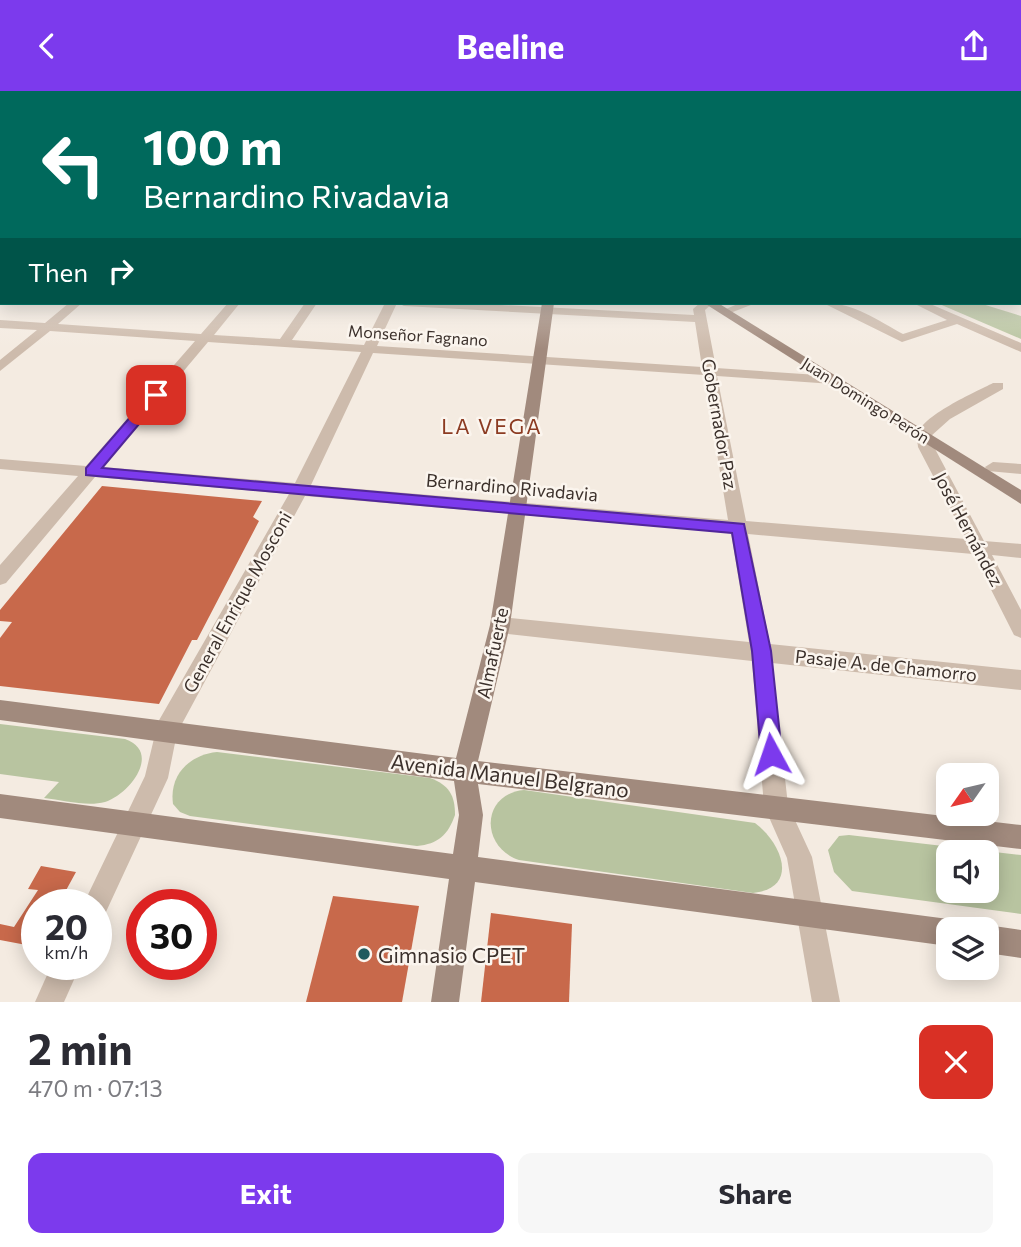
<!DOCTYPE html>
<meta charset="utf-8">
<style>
:root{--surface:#fff;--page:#f7f7f7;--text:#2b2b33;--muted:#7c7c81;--accent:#7c3aed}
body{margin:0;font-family:Commissioner,sans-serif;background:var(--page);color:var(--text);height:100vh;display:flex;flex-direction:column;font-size:26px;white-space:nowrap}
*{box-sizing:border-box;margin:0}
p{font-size:23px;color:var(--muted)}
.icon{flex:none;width:38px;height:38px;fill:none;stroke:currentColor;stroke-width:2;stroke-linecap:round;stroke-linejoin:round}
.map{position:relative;height:911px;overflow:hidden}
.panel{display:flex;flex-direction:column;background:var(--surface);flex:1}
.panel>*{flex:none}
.hud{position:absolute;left:0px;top:0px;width:1022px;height:214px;box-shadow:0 4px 18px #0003;background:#00695c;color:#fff;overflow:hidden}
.needle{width:46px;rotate:236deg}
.fabs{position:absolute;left:936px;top:672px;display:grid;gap:14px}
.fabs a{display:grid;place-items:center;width:63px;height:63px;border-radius:14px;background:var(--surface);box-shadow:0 4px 18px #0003;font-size:35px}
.speed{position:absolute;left:21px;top:798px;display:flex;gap:14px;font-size:35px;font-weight:700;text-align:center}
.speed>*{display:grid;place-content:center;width:91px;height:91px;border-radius:50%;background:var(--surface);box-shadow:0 4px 18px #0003;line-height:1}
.speed small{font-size:18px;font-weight:400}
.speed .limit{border:10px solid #d22;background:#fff;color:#111}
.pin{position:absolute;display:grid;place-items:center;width:60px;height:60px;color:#fff;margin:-30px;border-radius:14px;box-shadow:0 4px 10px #0006}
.me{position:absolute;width:77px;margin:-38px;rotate:355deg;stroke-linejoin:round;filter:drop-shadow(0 0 5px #0008)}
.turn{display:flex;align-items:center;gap:24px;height:147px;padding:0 28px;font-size:32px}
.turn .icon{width:91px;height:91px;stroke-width:2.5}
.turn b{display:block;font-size:49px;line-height:60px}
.then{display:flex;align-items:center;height:66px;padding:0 28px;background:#0003;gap:14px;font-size:26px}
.round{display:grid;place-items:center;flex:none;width:74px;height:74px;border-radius:14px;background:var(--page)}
.overview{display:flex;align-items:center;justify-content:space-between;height:119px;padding:0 28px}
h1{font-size:42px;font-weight:700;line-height:52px}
.button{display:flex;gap:14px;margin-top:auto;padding:14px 28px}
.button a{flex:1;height:80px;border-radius:14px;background:var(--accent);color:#fff;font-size:28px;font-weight:700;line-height:80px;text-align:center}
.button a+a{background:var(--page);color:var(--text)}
header{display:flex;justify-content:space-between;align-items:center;height:91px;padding:0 28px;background:var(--accent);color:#fff;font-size:32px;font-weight:700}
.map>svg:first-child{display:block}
.green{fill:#b8c4a0;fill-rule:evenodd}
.building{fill:#c8694b}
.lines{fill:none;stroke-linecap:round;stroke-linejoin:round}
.street{fill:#cdbbac;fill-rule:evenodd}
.secondary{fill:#a18a7d;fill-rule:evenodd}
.route{fill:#7c3aed;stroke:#51269a;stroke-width:2}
.poi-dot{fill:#1f5a5e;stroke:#fbf5ee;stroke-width:2.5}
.labels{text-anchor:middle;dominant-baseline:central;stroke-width:5;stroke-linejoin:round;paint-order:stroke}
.far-street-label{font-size:16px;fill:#3b302b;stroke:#fbf5ee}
.street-label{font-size:18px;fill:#3b302b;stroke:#fbf5ee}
.quarter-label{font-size:21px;letter-spacing:2px;fill:#8c3b22;stroke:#fbf5ee}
.near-street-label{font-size:21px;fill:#3b302b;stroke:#fbf5ee}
.near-poi-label{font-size:21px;fill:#3b302b;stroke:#fbf5ee;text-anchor:start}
</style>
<header><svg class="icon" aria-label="back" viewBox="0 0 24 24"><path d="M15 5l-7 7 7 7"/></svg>Beeline<svg class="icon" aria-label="share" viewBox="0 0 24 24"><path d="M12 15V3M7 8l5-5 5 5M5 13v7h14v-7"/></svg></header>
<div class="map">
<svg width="1021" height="911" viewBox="0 0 1021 911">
<rect width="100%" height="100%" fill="#f4ebe1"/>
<g class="green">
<path d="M937,212H979L1021,225V248Z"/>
<path d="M0,633L125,648C162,661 130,703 105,711C87,716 63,709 44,707L59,691L0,683Z"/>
<path d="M217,661L430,687C449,694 455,704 455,724C448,744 438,753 417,755L190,725L180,721L173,713C169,684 189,664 217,661Z"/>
<path d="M524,699L755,732C782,752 800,797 753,802L519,769C480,756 481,703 524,699Z"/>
<path d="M849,744L1021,764V823L852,800L834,781L828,759L839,745ZM987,761V800H948V761Z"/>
</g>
<g class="building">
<path d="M102,395L262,410L253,426L259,430L197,549H192L159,613L0,595V547L12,531L0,530V519Z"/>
<path d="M41,775L76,781L58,814H37V856L0,849V833L14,836L38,799L28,798Z"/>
<path d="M333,805L419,815L402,911H306Z"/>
<path d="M491,822L572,833L569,911H481Z"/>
</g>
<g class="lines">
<g class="street">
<path d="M0,155H2L0,162Z"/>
<path d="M69,212H82L58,233L201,243L228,212H240L214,244L280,248L305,212H317L292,249L364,254L385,212H397L377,255L702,276L695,231L404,215L398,212H463L694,224L693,218L700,212H713L705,219L716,277L833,285L840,289L833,293L717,285L746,430L966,448L918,356C918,352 916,349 917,345C920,325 976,301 993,292H1003V298L950,328L931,345L934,356L984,450L1021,453V467L992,464L1021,519V547L1014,544L973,463L748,443L770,553L1021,579V599L772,572L788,714L812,766L840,911H812L787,767L764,715L752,570L500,542L493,540L490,534L493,528L500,526L749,551L731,442L305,405L177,642L168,687L105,823L96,827V814H83L145,685L158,631L289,403L95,386L6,492L0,494V474L78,385L0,378V368L86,375L195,250L50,240L0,280V269L37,239L0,237V229L45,232ZM208,251L361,261L295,392L103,376ZM373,262L704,284L728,429L311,394Z"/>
<path d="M740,212H756L725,224L719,221Z"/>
<path d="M823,212C853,211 877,229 903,243L947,229L913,212H928L1021,252V261L957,233L902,251Z"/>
<path d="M993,371L1021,373V383L988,380L985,376Z"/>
<path d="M52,873H81L64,911H35Z"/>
</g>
<g class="secondary">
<path d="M542,212H554L510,534L478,670L1021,734V758L478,693L483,724L478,766L948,828L958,832L960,838H948V855L475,791L459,911H431L449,788L0,727V703L453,763L459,724L454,690L0,629V609L456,667L490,534Z"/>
<path d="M704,212H718L1021,399V413Z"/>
<path d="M987,834L1021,839V867L987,862V838H978Z"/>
</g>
</g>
<linearGradient id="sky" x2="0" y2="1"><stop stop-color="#7eb2d2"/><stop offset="0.5" stop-color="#faf6f2"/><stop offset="1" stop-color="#faf6f2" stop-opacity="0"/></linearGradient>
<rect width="1021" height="258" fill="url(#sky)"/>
<path class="route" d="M156,300L162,304L161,307L102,377L744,433L771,560L782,663L779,671L771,674L764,671L761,663L752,560L732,442L86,384V377L152,301Z"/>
<circle class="poi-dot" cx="364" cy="863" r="7"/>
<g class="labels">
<g class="far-street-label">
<text transform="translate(418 244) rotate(4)">Monseñor Fagnano</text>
<text transform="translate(866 309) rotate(32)">Juan Domingo Perón</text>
</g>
<g class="street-label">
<text transform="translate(720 333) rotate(80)">Gobernador Paz</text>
<text transform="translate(512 396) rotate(5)">Bernardino Rivadavia</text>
<text transform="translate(969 438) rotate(62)">José Hernández</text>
<text transform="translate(237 511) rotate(-61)">General Enrique Mosconi</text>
<text transform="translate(492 562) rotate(-78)">Almafuerte</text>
<text transform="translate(886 574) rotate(6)">Pasaje A. de Chamorro</text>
</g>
<g class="quarter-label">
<text x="492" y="334">LA VEGA</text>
</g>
<g class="near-street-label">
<text transform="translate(510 684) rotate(7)">Avenida Manuel Belgrano</text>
</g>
<g class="near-poi-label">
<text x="378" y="863">Gimnasio CPET</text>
</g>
</g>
</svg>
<div class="fabs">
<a><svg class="needle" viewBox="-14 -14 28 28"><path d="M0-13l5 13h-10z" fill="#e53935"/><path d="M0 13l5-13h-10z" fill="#7c7c81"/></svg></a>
<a><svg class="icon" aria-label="sound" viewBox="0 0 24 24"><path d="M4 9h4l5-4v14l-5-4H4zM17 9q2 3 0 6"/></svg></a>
<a><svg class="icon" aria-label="layers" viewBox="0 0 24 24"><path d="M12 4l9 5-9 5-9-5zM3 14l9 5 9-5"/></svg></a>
</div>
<div class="speed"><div>20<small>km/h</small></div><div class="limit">30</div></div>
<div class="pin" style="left:156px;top:304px;background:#d93025"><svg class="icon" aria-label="arrive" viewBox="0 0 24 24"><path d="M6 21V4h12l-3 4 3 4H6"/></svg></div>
<svg class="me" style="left:771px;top:663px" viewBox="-20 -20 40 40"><path d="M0-17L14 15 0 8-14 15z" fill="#7c3aed" stroke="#fff" stroke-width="4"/></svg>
<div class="hud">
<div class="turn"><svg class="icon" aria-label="left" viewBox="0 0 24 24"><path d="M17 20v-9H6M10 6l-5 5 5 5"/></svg><div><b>100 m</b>Bernardino Rivadavia</div></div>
<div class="then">Then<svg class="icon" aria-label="right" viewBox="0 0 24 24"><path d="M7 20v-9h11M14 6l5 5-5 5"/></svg></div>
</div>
</div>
<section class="panel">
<div class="overview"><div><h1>2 min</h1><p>470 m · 07:13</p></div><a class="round" style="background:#d93025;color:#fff"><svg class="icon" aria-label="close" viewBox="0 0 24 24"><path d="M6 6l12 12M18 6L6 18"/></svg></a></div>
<div class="button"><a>Exit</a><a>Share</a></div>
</section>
